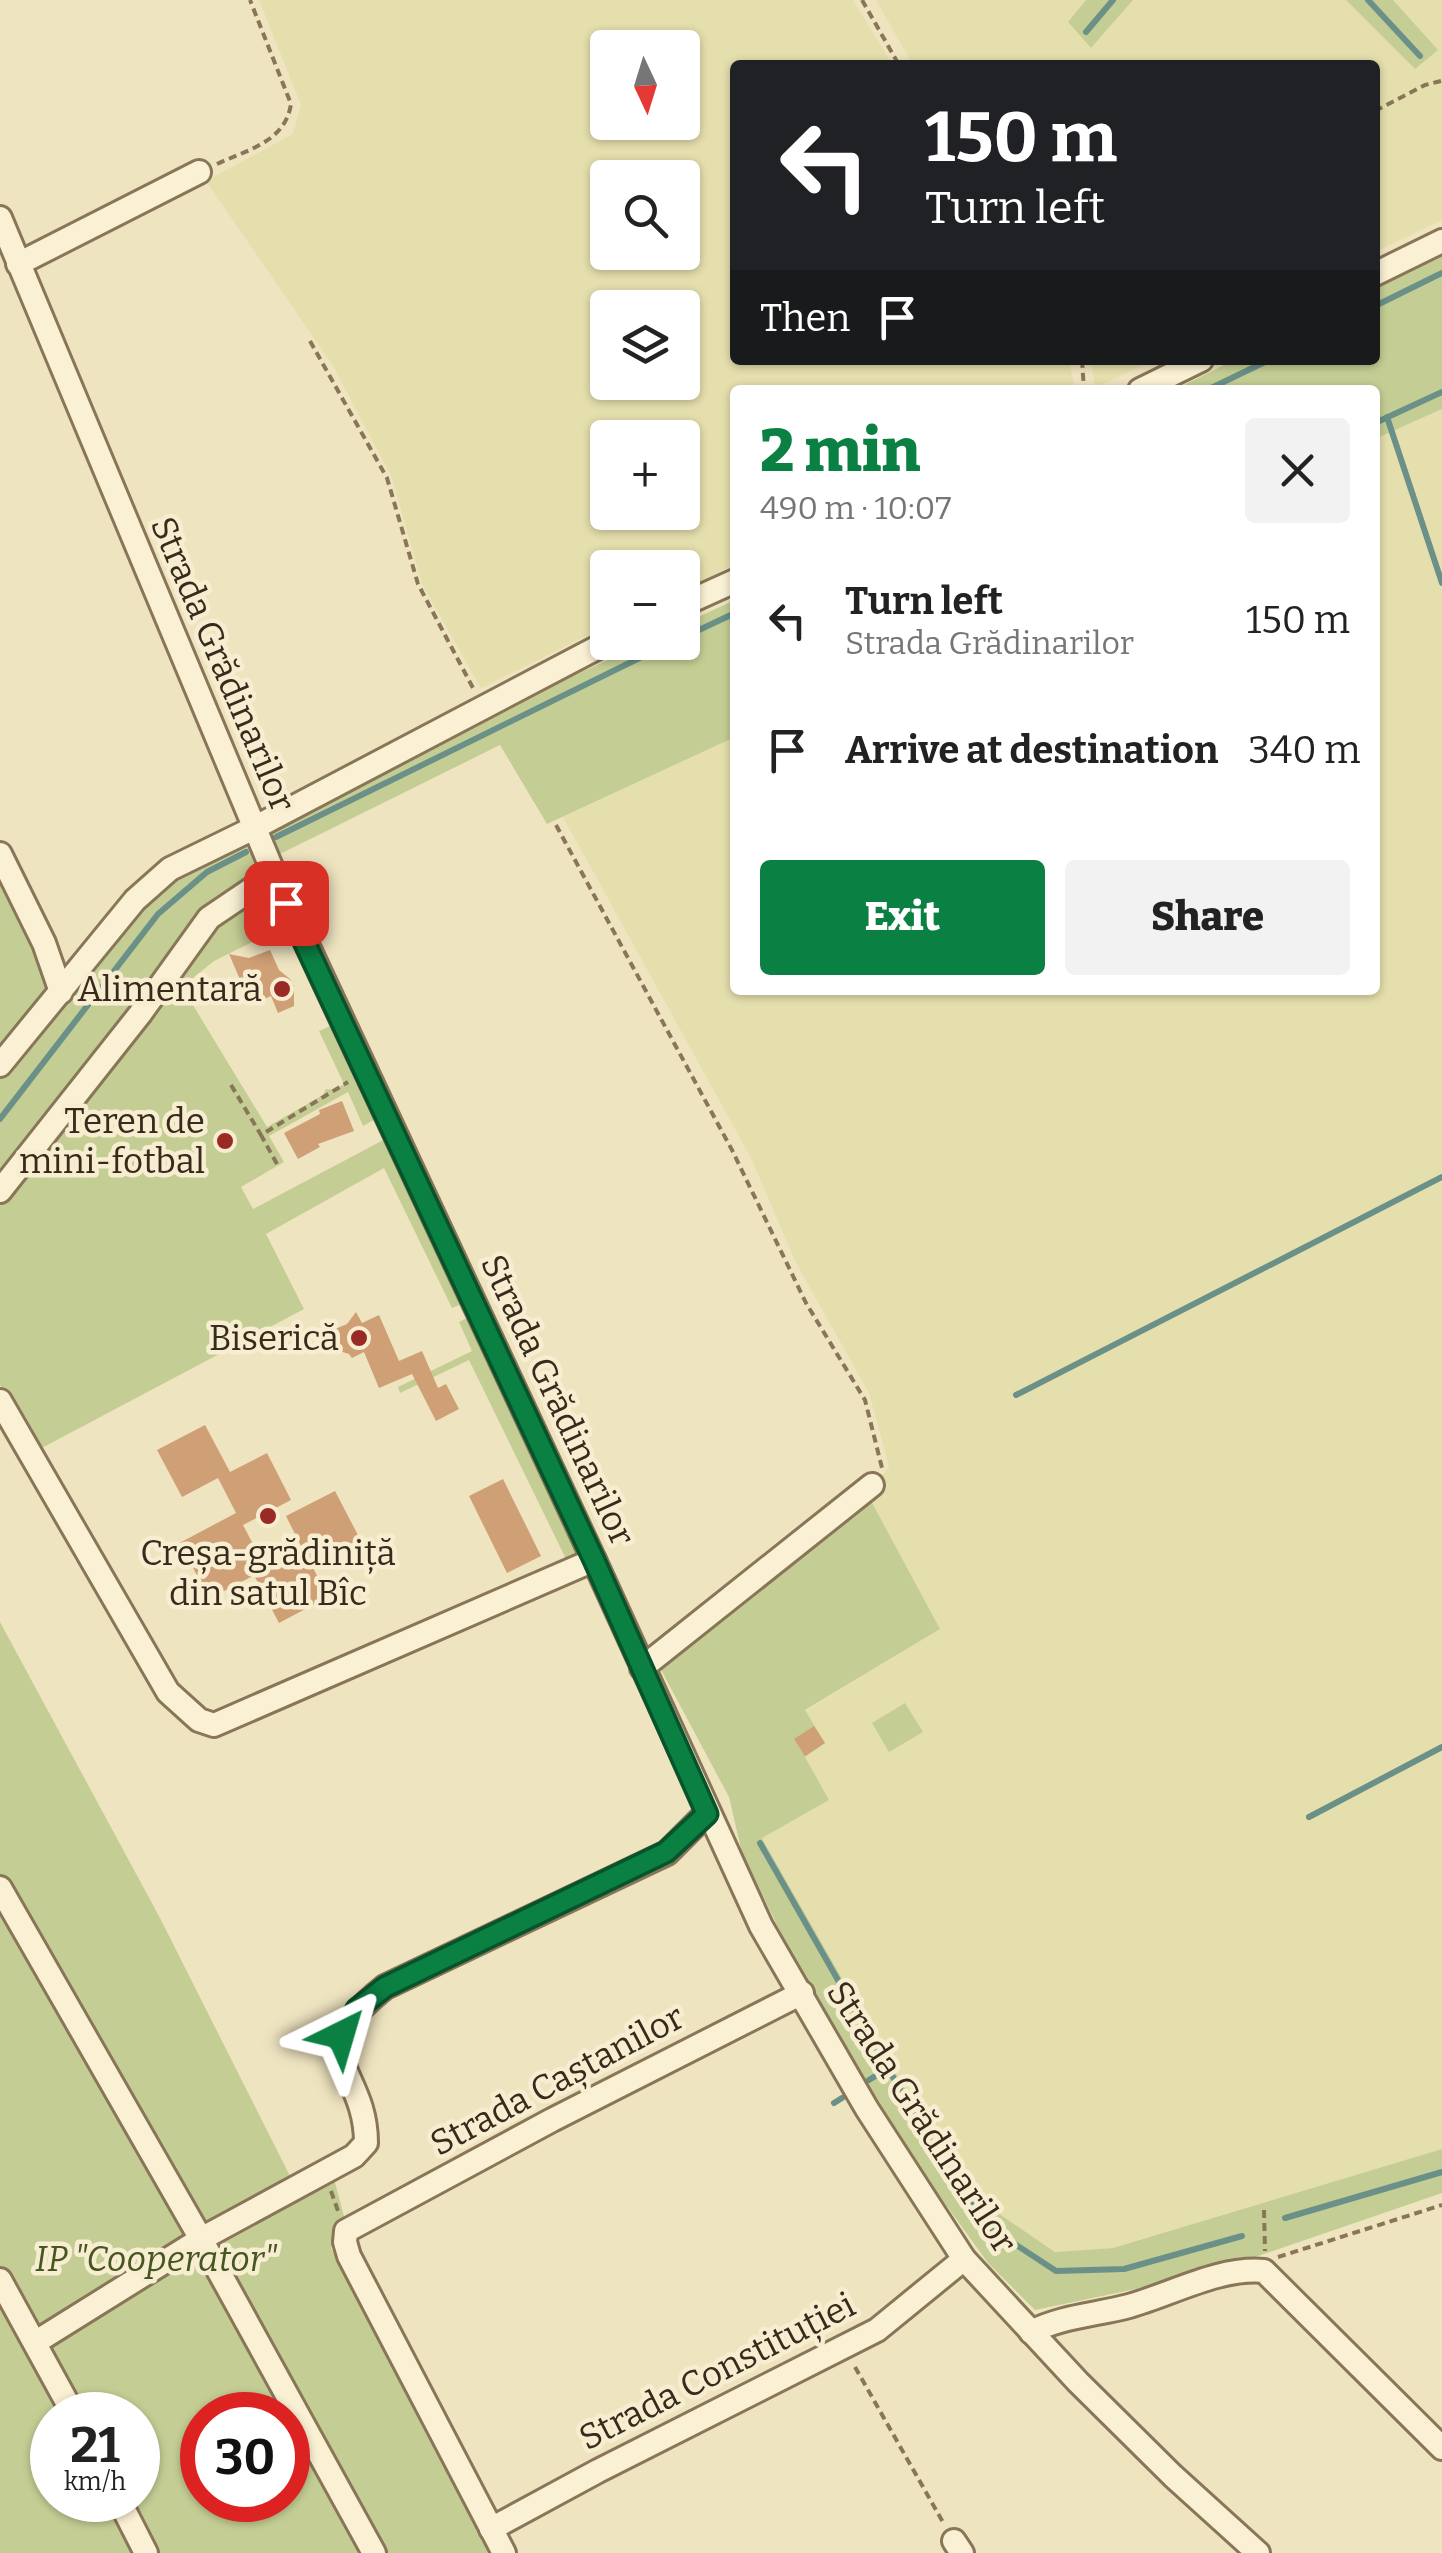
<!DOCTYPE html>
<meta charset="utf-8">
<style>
:root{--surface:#fff;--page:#f2f2f2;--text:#222;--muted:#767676;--accent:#0b8043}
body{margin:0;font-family:Bitter,serif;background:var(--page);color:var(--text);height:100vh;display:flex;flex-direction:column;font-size:38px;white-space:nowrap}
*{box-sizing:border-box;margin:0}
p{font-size:32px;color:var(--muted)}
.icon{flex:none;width:55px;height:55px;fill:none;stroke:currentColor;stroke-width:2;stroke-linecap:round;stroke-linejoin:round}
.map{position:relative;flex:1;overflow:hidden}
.side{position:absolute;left:730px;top:385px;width:650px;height:610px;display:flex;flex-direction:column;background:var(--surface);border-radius:10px;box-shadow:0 2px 8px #0004}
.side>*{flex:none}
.top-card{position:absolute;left:730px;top:60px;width:650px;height:305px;border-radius:10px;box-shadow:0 2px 8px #0004;background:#202124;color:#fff;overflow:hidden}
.needle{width:65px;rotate:176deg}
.tools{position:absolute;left:590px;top:30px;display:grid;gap:20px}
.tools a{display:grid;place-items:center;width:110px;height:110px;border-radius:10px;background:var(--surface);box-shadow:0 2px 8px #0004;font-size:50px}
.speed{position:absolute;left:30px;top:2392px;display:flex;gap:20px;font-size:50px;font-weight:700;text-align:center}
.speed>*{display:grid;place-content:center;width:130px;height:130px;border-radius:50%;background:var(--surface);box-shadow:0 2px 8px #0004;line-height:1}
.speed small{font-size:25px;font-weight:400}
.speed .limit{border:15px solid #d22;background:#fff;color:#111}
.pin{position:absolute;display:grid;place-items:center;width:85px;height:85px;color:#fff;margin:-42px;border-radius:20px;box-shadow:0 5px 15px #0006}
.me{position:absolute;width:110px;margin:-55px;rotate:40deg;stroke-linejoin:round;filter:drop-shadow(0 0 8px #0008)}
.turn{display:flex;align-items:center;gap:35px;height:210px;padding:0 30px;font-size:45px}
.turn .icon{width:130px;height:130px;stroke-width:2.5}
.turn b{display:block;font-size:70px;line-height:85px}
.then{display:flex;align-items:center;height:95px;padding:0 30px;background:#0003;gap:20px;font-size:38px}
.round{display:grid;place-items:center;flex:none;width:105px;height:105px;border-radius:10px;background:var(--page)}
.head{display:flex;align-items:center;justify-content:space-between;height:170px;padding:0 30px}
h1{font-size:60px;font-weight:800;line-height:75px;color:var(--accent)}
.button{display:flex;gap:20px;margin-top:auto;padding:20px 30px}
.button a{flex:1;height:115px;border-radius:10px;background:var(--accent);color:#fff;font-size:40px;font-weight:800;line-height:115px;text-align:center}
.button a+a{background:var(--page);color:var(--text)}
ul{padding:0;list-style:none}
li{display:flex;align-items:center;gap:30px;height:130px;padding:0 30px}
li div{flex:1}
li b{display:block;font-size:38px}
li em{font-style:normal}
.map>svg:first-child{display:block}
.farmland{fill:#e5dfad;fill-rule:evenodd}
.green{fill:#c4ce94;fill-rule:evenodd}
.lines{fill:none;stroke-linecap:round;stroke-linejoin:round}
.stream{stroke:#6a9088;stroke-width:6}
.building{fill:#cf9f75}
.minor-casing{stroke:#897557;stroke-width:28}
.path{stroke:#897557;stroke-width:4;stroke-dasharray:8 5;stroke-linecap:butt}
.minor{stroke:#faf1d4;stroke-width:22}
.route-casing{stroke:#07532c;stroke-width:25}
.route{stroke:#0b8043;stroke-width:18}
.poi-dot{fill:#9a2a25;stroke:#f7edd0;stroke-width:4}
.labels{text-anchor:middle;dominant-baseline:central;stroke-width:9;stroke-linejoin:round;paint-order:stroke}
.street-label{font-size:35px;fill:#382b1c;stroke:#f7edd0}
.poi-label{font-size:35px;fill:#382b1c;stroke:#f7edd0;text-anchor:end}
.park-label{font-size:35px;font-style:italic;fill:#465522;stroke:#f7edd0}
</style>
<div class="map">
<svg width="1442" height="2553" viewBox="0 0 1442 2553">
<rect width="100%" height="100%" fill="#efe4c0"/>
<g class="farmland">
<path d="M259,0H853L893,65H735V360H1069L1075,390H735V564L683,590L682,568H608L607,626L481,688L422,584L392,478L333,366L206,181L293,134L301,105ZM608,48H682V122H608ZM608,178H682V252H608ZM608,308H682V382H608ZM608,438H682V512H608Z"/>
<path d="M876,0H1086L1068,22L1091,48L1133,0H1346L1415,69L1437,50L1393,0H1442V220L1375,252V65H913Z"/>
<path d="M1091,360H1153L1095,388Z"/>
<path d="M1442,409V2149L1113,2248L1056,2252L995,2211L941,2152L762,1837L805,1756L825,1743L805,1711L940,1629L869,1497L889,1466L869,1393L797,1265L751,1158L563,817L735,737V990H1375V439Z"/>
</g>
<g class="green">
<path d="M1086,0H1133L1091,48L1068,22Z"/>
<path d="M1346,0H1393L1438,50L1415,69Z"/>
<path d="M1442,255V409L1375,439V390H1174L1234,360H1375V289Z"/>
<path d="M735,600V737L547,824L500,745L280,854L272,832L284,821L483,718L644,643L682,642L683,624Z"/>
<path d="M247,841L285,926L214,961L182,987L267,1127L323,1095L326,1089L334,1090L344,1084L319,1031L335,1024L379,1117L363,1126L348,1092L269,1136L284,1162L241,1187L253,1209L389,1137L466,1302L452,1308L384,1168L266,1234L304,1309L38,1450L0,1385V871L40,956L56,1011L125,927L186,873Z"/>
<path d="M471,1316L582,1555L567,1561L469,1360L400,1393L398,1387L472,1351L459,1322Z"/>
<path d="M869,1497L940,1629L805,1710L825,1743L805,1757L829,1800L762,1838L941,2152L995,2211L1055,2252L1113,2248L1442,2149V2193L1203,2275L1035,2310L988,2263L889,2126L789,1950L742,1853L729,1797L659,1666Z"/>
<path d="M0,1622L160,1918L291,2178L333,2175L345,2220L331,2248L443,2462L494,2553H0ZM52,2415H138V2500H52ZM202,2415H288V2500H202Z"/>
<path d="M905,1703L923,1732L889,1752L872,1723Z"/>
</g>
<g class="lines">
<g class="stream">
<path d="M1368,0L1420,56"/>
<path d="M1086,32L1113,0"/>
<path d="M1375,306L1442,273"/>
<path d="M1207,390L1269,360"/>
<path d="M1387,417L1442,583"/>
<path d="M1375,423L1442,392"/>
<path d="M682,638L735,613"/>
<path d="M276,837L672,642"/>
<path d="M0,1119L158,914L207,872L246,852"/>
<path d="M1016,1395L1442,1177"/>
<path d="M1309,1817L1442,1747"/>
<path d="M760,1843L938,2156L992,2229L1056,2271L1124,2269L1242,2236"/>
<path d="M869,2080L888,2068"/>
<path d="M834,2103L842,2098"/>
<path d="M1285,2218L1442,2172"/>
</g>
</g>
<g class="building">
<path d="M270,950L279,970L290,979L294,986V1006L278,1013L271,996L251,1005L229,954L249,958Z"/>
<path d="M342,1101L354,1131L318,1144L320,1147L298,1159L284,1133L320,1114L319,1110Z"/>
<path d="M356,1312L362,1323L379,1315L399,1361L422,1351L438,1388L446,1384L459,1409L436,1421L412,1374L379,1388L364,1352L352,1358L349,1354L339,1351L335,1341L340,1334L335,1329L347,1324Z"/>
<path d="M205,1425L230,1472L267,1453L291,1500L243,1525L266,1569L209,1599L187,1556L178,1561L170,1548L236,1513L218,1478L182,1497L157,1450Z"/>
<path d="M503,1479L541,1556L507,1573L469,1496Z"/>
<path d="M335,1491L360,1539L311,1564L328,1597L279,1623L254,1575L303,1550L286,1516Z"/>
<path d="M814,1726L825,1743L805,1756L794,1739Z"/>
</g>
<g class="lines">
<g class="minor-casing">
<g id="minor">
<path d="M0,218L274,874L594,1560L761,1926L867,2109L964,2259L1078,2382L1173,2476L1258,2553"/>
<path d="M18,264L199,172"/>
<path d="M1375,274L1442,241"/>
<path d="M1140,390L1201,360"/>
<path d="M682,605L735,581"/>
<path d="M0,854L44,943L61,992"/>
<path d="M0,1065L135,900L170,869L254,828L608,642"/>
<path d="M0,1191L140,1014L209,918L274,874"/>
<path d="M0,1401L168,1692L199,1720L214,1725L594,1560"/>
<path d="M642,1668L872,1485"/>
<path d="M0,1888L201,2239L374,2553"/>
<path d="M0,2280L74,2415"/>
<path d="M1031,2332C1063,2316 1095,2315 1129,2306C1172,2294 1219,2267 1264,2271L1442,2448"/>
<path d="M36,2342L201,2239L354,2156L366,2143C366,2065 297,2057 385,1987L667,1853L707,1813"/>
<path d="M119,2500L146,2553"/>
<path d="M491,2529L598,2471L877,2330L964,2259"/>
<path d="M954,2541L962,2553"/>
<path d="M504,2553L349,2256L345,2242L346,2231L552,2120L802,1993"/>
</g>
</g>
<g class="path">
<path d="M862,0L899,65"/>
<path d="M1375,111L1425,85L1441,81"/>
<path d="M217,164C249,149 285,142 291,104L250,0"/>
<path d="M310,341L387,478L418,584L473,688"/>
<path d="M1082,360L1084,390"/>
<path d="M556,825L732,1150L806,1303L865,1400L882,1468"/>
<path d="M231,1085L261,1135"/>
<path d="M277,1164L261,1135L348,1082"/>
<path d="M331,2191L338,2211"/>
<path d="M1264,2210L1265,2251"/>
<path d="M1278,2257L1442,2205"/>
<path d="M855,2367L944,2524"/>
</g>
<use href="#minor" class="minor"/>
</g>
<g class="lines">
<g class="route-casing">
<path id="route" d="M286,903L594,1560L707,1814L666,1852L385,1987L357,2009L341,2035"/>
</g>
<use href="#route" class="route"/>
</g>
<g class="poi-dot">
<circle cx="282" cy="989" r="10"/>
<circle cx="225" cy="1141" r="10"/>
<circle cx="359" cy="1338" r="10"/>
<circle cx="268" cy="1516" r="10"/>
</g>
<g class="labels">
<g class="street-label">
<text transform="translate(223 664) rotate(67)">Strada Grădinarilor</text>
<text transform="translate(558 1400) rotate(65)">Strada Grădinarilor</text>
<text transform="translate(557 2080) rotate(-28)">Strada Caștanilor</text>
<text transform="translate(922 2117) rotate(57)">Strada Grădinarilor</text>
<text transform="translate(717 2371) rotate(-27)">Strada Constituției</text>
</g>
<g class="poi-label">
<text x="262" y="989">Alimentară</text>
<text x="205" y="1121">Teren de<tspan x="205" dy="40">mini-fotbal</tspan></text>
<text x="339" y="1338">Biserică</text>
<text x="268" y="1553" text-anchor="middle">Creșa-grădiniță<tspan x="268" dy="40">din satul Bîc</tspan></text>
</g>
<g class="park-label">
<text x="156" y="2259">IP "Cooperator"</text>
</g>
</g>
</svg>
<div class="tools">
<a><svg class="needle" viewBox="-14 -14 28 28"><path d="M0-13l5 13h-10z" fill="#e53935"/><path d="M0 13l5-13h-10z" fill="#767676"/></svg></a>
<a><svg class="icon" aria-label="search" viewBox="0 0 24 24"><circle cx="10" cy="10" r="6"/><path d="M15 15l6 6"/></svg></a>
<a><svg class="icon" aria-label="layers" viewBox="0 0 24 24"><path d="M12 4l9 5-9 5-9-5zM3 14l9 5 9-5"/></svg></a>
<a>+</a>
<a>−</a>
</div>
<div class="speed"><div>21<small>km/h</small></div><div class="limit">30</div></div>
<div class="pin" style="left:286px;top:903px;background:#d93025"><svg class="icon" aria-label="arrive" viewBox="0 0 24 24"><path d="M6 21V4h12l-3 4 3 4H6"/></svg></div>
<svg class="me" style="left:341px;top:2035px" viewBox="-20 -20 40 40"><path d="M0-17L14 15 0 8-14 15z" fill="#0b8043" stroke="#fff" stroke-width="4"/></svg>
<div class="top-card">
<div class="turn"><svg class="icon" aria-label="left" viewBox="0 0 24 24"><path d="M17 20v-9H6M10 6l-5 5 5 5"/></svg><div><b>150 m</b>Turn left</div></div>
<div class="then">Then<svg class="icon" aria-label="arrive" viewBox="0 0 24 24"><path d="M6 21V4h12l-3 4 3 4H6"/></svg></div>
</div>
<section class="side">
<div class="head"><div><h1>2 min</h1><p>490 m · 10:07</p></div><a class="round"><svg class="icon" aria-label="close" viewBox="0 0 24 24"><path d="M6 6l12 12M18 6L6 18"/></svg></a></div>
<ul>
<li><svg class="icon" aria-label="left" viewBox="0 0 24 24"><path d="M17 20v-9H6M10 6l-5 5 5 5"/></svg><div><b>Turn left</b><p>Strada Grădinarilor</p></div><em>150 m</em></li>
<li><svg class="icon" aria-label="arrive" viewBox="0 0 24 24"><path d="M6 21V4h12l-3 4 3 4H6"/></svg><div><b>Arrive at destination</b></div><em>340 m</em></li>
</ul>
<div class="button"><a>Exit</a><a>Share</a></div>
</section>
</div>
